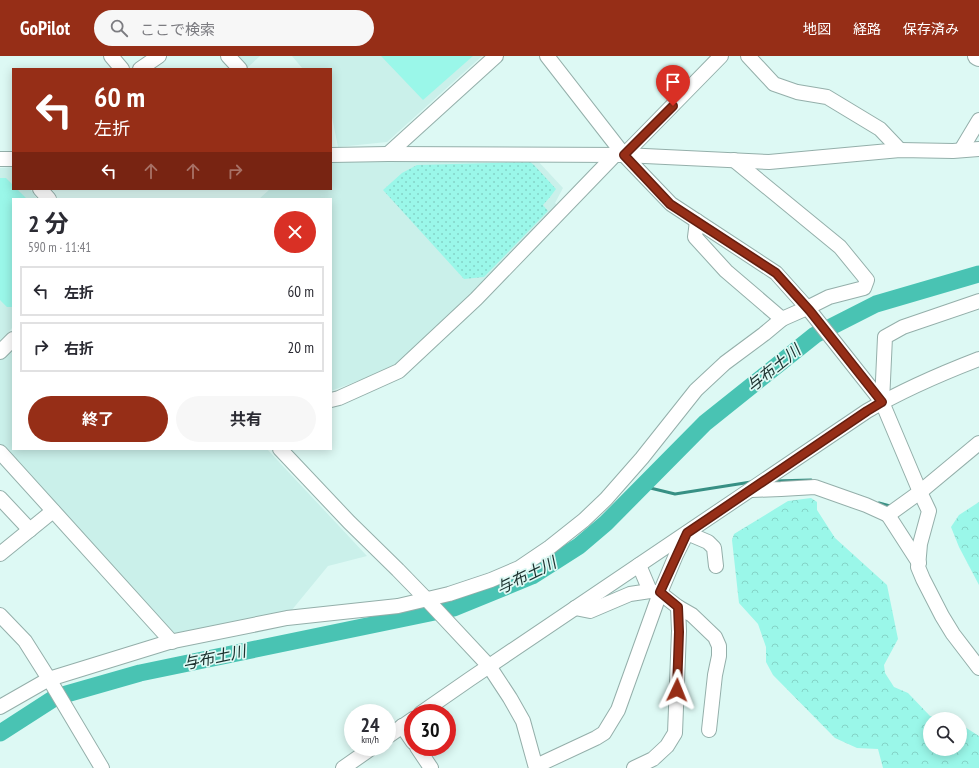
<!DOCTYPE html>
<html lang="ja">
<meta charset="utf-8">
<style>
:root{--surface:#fff;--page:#f7f7f7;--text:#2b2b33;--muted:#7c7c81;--line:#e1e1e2;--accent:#962e17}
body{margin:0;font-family:"PT Sans Narrow","Noto Sans JP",sans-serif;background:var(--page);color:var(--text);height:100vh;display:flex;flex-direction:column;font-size:15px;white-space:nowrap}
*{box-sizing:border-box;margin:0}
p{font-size:13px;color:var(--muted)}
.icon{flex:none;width:22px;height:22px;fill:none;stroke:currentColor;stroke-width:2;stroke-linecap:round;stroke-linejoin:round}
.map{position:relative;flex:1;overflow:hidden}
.details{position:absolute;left:12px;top:142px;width:320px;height:252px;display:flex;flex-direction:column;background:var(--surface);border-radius:0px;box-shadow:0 2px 10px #0003}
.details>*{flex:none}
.top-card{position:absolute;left:12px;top:12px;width:320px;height:122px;border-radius:0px;box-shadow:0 2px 10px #0003;background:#962e17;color:#fff;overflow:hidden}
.fabs{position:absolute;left:923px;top:656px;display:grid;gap:8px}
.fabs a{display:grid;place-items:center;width:44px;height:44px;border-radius:50%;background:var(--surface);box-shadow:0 2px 10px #0003;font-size:20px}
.speed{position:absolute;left:344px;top:648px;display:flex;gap:8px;font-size:20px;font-weight:700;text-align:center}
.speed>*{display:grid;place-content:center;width:52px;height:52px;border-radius:50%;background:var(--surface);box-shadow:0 2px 10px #0003;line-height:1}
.speed small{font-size:10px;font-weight:400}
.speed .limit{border:6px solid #d22;background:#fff;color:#111}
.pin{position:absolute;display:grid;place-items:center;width:34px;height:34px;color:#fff;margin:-41px -17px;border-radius:50% 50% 50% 0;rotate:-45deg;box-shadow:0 0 4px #0007}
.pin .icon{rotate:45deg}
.me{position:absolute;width:44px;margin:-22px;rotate:2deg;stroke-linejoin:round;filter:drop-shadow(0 0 3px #0008)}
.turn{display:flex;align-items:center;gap:14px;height:84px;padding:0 16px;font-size:18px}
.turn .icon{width:52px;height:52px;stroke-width:2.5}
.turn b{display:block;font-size:28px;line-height:34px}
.lanes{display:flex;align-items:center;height:38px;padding:0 16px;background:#0003;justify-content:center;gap:20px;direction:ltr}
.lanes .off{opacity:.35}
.round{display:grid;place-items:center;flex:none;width:42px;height:42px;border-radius:21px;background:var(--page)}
.headline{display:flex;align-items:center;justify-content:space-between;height:68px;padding:0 16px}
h1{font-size:24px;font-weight:700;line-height:30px}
.primary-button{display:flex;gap:8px;margin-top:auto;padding:8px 16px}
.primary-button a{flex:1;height:46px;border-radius:24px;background:var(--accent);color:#fff;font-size:16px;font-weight:700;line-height:46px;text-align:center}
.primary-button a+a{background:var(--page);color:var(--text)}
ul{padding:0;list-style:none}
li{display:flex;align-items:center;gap:12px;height:50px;margin:0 8px 6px;padding:0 8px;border:2px solid var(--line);border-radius:0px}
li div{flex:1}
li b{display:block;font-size:15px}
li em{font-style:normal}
header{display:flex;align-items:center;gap:24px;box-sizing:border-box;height:56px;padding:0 20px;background:var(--accent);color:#fff}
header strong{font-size:19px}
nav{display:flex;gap:22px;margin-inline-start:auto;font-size:14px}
.search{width:280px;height:36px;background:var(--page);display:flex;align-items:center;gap:10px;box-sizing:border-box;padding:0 14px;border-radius:22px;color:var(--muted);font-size:15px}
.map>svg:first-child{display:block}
.built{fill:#caf0ea}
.grass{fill:url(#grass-dots)}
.forest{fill:url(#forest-crowns)}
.garden{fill:#9af7e9}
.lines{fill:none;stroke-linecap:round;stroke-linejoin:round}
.stream{stroke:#379084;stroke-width:3}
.river{stroke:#49c3b3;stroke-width:17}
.minor-casing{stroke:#94afaa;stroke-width:16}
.major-casing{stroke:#94afaa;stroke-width:20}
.minor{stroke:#fff;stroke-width:14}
.major{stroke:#fff;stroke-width:18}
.route-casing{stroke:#621e0f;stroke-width:10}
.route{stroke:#962e17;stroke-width:7}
.labels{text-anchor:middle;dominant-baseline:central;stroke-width:3.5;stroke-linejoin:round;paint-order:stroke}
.water-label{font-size:16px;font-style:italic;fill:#1b302d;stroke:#ddf9f4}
</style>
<header>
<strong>GoPilot</strong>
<div class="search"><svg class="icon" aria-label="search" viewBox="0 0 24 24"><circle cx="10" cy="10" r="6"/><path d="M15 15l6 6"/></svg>ここで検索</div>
<nav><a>地図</a><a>経路</a><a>保存済み</a></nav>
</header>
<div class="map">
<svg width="979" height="712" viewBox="0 0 979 712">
<defs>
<pattern id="grass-dots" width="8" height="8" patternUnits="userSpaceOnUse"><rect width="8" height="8" fill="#9af7e9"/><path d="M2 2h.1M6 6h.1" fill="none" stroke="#84d3c7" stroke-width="1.8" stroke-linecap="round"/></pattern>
<pattern id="forest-crowns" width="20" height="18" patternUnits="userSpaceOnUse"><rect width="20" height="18" fill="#9af7e9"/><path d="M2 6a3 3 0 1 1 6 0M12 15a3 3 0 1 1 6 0" fill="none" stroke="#84d3c7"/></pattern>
</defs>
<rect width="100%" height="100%" fill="#ddf9f4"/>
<g class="built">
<path d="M231,0H260L246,13Z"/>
<path d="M292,0H482L387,86L338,91L331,56V13H303Z"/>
<path d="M331,102L536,103L563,132L555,147L559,151L478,232L397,310L331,335V143H259L270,133H331Z"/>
<path d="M13,111V133H30L37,143H13V271L0,285V112Z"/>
<path d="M13,291V393H267L367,500L328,510L291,555L173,579L0,390V303Z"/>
</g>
<path class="grass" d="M530,106L534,109L556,133L550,141L543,149L548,155L484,221L464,223L383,134L402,117L417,109Z"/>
<g class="forest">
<path d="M811,442L817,446V454L835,482L887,529L898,583L884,609L885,617L894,631L908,637L930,660L947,663H930V693H960V668L979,680V712H883L878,693L857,692L835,682L773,619L766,606V591L758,568L739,547L732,484L734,478L788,445Z"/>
<path d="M979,446V529L959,491L951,471L959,459Z"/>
</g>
<g class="garden">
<path d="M381,0H473L423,44Z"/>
<path d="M0,122H6L13,129V133H17L27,143H13V251H7L0,244Z"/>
</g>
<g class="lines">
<g class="stream">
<path d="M773,425L811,424"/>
<path d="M642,430L675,438L751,426"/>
<path d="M879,447L890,450"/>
</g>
<path class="river" d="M0,677L56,641L140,617L454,552L532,520L579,490L606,467L705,367L815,279L876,248L979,218"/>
<g class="minor-casing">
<g id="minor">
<path d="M111,0L122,13"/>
<path d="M228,0L240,13"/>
<path d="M547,0L624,99L671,148L776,217L810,255L882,346L920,436L929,455L920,488L918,511L923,523L942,560L953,578L979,612"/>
<path d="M748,0L774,28L797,36L827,41L880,73L900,94"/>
<path d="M140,13L159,0"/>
<path d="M961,94L979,64"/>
<path d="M388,98L496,0"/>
<path d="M331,99L388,98L624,99L769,106L900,94L953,95L979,93"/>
<path d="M624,99L721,0"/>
<path d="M0,103H13"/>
<path d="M40,133L49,143"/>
<path d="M697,165L695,181L726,215L782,263L807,252L829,241L864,232L867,224L840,191L734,104"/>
<path d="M0,296L13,283"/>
<path d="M331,344L339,342L399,315L476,243L615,99"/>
<path d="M882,346L885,281L903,271L979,245"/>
<path d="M280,393L349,466L398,514L431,548L489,610L510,642L523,665L536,712"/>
<path d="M0,396L172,586"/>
<path d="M751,434L781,433L815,431L866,449L888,459L920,436L979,387"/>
<path d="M0,442L30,474"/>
<path d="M888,459L919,507"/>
<path d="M0,498L53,455"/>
<path d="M639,509L650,535"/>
<path d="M575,552L590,555L630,538L650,535L660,537L678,551L692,559L715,581L719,590V600L715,619L709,674"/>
<path d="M0,559L25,585L49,623L102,712"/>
<path d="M0,651L49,623L169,586L287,562L398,550L449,538L491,524L519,512L550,491L584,464L606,443L642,402L696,334L725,307L764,278L782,263"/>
<path d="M421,657L470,623L867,355C903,334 940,318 979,303"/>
<path d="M402,670L413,686"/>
<path d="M387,681L413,663"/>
<path d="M417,691L431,712"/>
<path d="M536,710L596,682L604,677L618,654L660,537L676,499L687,477L708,486L714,492L716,510"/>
<path d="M343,712L373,691"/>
<path d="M634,712L653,703L667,690L675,677L679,575L678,551"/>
</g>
</g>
<g class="major-casing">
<path id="major" d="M977,0L979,1"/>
</g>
<use href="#minor" class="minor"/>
<use href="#major" class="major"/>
</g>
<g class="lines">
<g class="route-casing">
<path id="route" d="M673,50L624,99L670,148L776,217L810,255L882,346L867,355L687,477L660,536L678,551L679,576L677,634"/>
</g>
<use href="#route" class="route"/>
</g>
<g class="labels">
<g class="water-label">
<text transform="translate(773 312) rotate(-39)">与布土川</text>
<text transform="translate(526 519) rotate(-26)">与布土川</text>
<text transform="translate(214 601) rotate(-12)">与布土川</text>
</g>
</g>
</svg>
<div class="fabs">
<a><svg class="icon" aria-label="search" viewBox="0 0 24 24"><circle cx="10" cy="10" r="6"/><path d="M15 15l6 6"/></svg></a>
</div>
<div class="speed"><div>24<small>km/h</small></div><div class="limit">30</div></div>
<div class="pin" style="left:673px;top:50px;background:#d93025"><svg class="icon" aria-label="arrive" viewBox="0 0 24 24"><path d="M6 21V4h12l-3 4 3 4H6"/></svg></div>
<svg class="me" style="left:677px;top:634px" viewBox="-20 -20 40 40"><path d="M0-17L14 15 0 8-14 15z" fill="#962e17" stroke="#fff" stroke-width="4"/></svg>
<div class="top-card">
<div class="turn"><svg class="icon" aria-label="left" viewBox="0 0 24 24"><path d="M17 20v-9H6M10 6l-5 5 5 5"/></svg><div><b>60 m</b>左折</div></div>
<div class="lanes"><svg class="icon" aria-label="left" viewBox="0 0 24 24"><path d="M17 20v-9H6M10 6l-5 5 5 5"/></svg><svg class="icon off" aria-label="ahead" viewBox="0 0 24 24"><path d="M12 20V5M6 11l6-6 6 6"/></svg><svg class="icon off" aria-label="ahead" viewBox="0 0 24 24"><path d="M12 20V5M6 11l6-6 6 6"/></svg><svg class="icon off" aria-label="right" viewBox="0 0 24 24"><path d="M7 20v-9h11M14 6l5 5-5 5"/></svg></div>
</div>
<section class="details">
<div class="headline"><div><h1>2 分</h1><p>590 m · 11:41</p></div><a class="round" style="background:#d93025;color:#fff"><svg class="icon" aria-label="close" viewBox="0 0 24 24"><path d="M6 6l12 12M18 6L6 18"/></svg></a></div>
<ul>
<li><svg class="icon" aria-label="left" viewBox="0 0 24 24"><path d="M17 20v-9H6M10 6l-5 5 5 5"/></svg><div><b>左折</b></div><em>60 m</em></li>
<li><svg class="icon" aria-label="right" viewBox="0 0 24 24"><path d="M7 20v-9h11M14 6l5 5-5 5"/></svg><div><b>右折</b></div><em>20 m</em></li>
</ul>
<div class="primary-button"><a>終了</a><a>共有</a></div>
</section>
</div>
